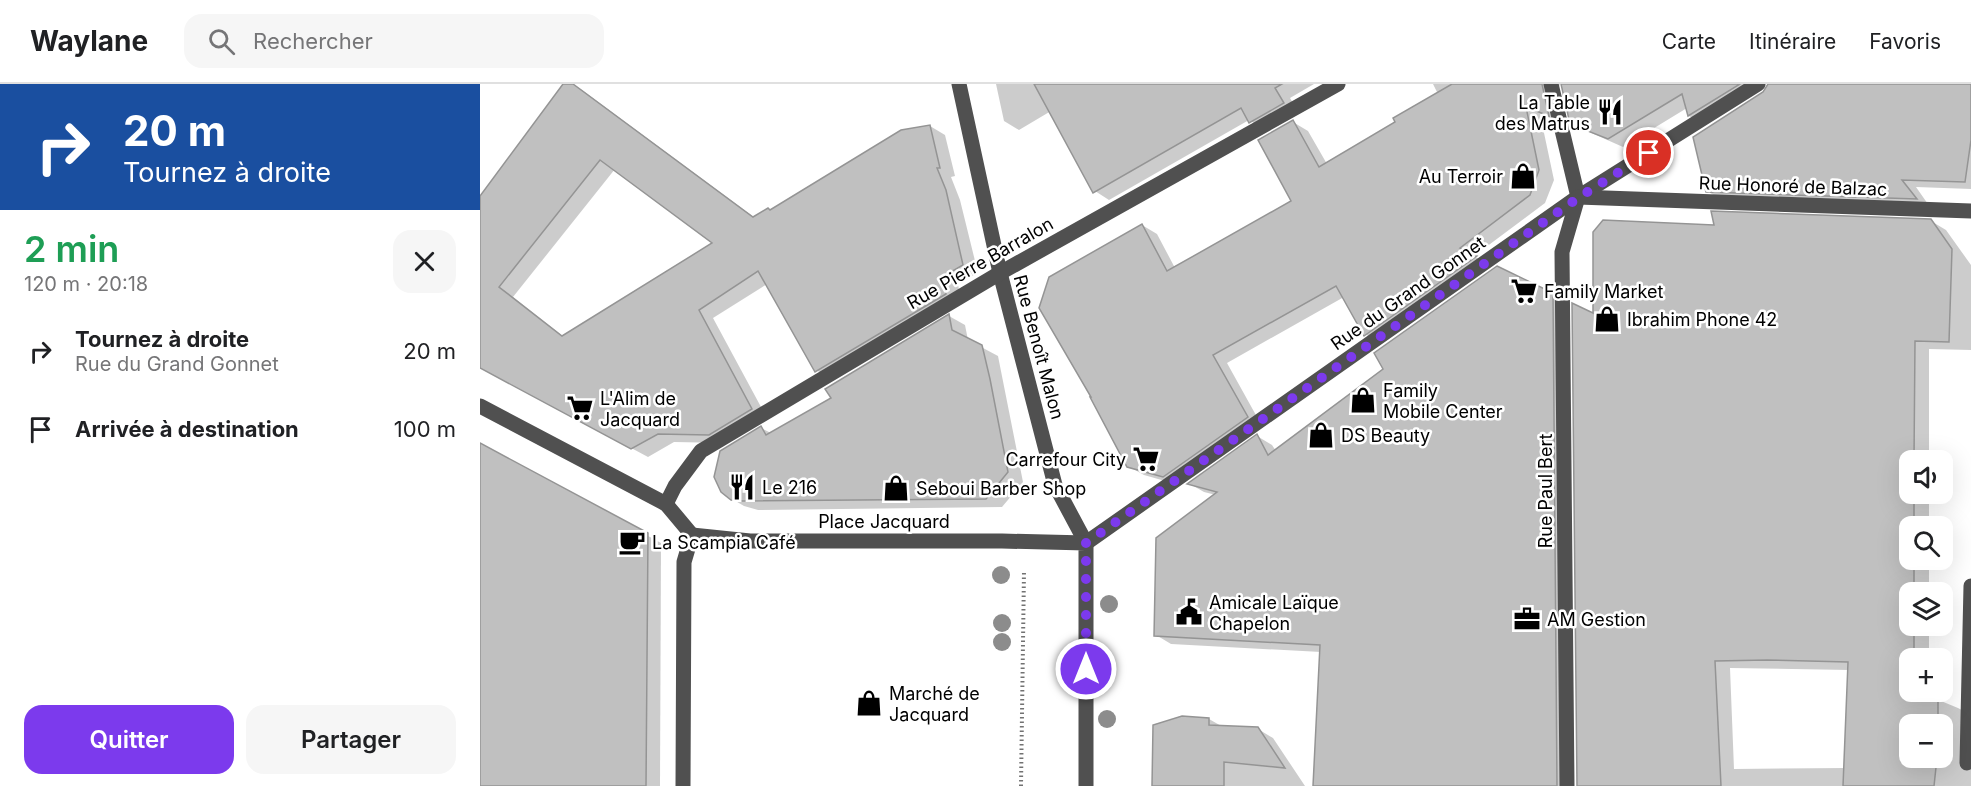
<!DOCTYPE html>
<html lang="fr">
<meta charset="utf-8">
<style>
:root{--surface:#fff;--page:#f6f6f6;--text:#202124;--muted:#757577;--line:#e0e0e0;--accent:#7c3aed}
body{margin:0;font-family:Inter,sans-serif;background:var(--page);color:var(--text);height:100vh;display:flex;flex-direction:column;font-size:22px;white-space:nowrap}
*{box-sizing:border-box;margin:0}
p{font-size:20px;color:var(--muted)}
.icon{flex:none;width:33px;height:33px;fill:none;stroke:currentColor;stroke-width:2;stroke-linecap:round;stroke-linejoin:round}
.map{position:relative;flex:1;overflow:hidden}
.side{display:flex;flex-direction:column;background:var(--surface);width:480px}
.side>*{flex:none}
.banner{background:#1a4fa0;color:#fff;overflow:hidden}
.buttons{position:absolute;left:1419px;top:366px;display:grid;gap:12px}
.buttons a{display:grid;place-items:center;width:54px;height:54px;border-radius:12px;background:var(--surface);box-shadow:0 6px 24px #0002;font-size:30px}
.pin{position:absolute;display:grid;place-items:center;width:51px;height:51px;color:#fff;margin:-26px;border:3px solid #fff;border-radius:50%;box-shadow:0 2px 6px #0007}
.me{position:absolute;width:66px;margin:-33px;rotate:0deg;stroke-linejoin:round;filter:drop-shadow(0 0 4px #0008)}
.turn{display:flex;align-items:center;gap:21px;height:126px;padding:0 24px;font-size:27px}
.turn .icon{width:78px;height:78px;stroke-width:2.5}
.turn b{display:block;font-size:42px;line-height:51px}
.round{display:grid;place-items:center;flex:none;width:63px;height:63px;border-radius:18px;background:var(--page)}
.overview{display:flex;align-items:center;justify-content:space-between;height:102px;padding:0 24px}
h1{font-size:36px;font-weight:600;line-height:45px;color:#1e9e55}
.button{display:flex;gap:12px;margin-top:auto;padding:12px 24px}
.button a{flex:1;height:69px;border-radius:18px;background:var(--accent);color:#fff;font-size:24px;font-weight:600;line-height:69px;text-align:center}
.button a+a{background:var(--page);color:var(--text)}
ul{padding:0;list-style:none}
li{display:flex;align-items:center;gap:18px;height:78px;padding:0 24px}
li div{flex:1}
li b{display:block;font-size:22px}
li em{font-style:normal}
header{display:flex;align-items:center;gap:36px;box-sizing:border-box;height:84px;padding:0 30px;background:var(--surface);border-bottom:2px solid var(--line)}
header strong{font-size:28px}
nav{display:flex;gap:33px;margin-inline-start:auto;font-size:21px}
.search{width:420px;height:54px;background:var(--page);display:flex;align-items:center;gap:15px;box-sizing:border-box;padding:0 21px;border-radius:18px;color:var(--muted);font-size:22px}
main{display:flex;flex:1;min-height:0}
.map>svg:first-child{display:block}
.shadow{fill:#0003;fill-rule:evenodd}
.building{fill:#c0c0c0;stroke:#949494;stroke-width:1.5;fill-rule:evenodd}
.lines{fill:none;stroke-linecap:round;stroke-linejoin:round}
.path{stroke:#727272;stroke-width:4;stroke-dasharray:1.5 3;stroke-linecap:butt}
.minor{stroke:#505050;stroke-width:15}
.tree{fill:#8c8c8c}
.route{stroke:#7c3aed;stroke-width:10;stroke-dasharray:0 18}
.labels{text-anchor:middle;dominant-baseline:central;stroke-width:5;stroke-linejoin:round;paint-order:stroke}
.poi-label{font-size:18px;fill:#000;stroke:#fff;text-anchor:start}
.street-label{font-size:18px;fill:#000;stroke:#fff}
</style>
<header>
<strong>Waylane</strong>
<div class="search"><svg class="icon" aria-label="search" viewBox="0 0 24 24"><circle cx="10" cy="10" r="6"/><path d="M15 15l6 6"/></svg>Rechercher</div>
<nav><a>Carte</a><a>Itinéraire</a><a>Favoris</a></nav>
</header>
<main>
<section class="side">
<div class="banner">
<div class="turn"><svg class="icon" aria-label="right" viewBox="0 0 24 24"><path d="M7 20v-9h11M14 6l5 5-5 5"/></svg><div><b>20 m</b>Tournez à droite</div></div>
</div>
<div class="overview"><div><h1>2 min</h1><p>120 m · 20:18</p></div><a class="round"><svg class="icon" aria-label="close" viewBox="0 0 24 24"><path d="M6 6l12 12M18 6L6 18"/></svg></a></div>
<ul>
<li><svg class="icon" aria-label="right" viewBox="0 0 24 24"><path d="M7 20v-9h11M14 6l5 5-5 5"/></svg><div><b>Tournez à droite</b><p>Rue du Grand Gonnet</p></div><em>20 m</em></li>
<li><svg class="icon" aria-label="arrive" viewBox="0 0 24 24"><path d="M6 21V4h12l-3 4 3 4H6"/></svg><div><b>Arrivée à destination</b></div><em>100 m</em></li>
</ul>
<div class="button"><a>Quitter</a><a>Partager</a></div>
</section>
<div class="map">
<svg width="1491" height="702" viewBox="0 0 1491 702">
<rect width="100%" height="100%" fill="#fff"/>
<g class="shadow">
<path d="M85,0H91L102,6L275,134L450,42L465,51L475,92L471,93L480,116L498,189L478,200L481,218L352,295L336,286L287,200L233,234L287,334L245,359L194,358L168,373L0,283V115ZM135,85L235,159L84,253L33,213Z"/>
<path d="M516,0H834L810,14L818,28L785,46L769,36L629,116L615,107L571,27L539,46L524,37Z"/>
<path d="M953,0H1080L1076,11L1083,39L1060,30L1074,96L1065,119L994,172L1010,182L900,259L885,250L864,213L747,279L782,342L699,401L664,391L648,382L662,141L677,150L695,184L813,118V38L828,47L847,80L917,39L958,10Z"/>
<path d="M1082,0H1284L1286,1L1224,40L1209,32L1207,24L1143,63L1107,47L1092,39Z"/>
<path d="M1289,0H1491V105L1436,103L1450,123L1242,116L1227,107Z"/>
<path d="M1451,137L1466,146L1491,181V266L1449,265V376H1430V410H1449V442H1430V476H1449V508H1430V542H1449V574H1430V608H1449V612L1478,624L1491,631V702H1098L1114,231L1236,142ZM1250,584L1369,586L1365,684L1254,685ZM1430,640H1462V674H1430Z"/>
<path d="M1072,211L1087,219L1092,702H834L841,568L691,560L676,551L736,411L724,408L710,400L777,352L792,361L796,367Z"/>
<path d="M469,232L485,241L488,256L518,272L543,398L522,423L278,426L264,422L247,412L281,344L291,349L353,315L347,305Z"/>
<path d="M0,361L181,459L180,702H0Z"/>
<path d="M729,635L743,643L778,645L793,654L825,702H674Z"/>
</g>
<g class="building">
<path d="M83,0H93L273,133L288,124L290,126L421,46L450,41L460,84H457L466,106L483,181L464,192L466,210L335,288L278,187L219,226L272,325L229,351L178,350L151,365L0,284V112ZM120,76L232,159L82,252L19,203Z"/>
<path d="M554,0H802L795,4L804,19L769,39L761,24L613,109Z"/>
<path d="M972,0H1062L1069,32L1046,23L1059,86L1050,111L980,164L997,172L884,252L856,202L733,271L768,333L683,393L647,383L610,313H611L559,224L569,193L662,140L687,187L811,117L778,56L813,36L839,83L915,38L913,34Z"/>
<path d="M1081,0H1260L1208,32L1202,10L1128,55L1090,40Z"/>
<path d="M1288,0H1491V56L1485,98L1422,96L1437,115L1226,108L1213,53L1283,8Z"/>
<path d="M1231,127L1451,135L1472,165L1469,258L1435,257L1434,376H1430V410H1434V442H1430V476H1434V508H1430V542H1434V574H1430V608H1440L1458,614V640H1430V674H1457L1454,702H1363L1368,578L1287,576L1235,577L1241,702H1097L1092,219L1113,229V148L1123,136L1234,141Z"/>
<path d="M1017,182L1073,209L1077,702H833L840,561L674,552L676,454L737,408L707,400L777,350L788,371L903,285L894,269Z"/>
<path d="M469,230L472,246L502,261L510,295L528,388L506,415L260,417L251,416L241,408L234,393L240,367L281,342L286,351L351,314L345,305Z"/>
<path d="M0,359L168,449L166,702H0Z"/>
<path d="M702,632L729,634V641L778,643L805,684L744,678V702H672L673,641Z"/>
</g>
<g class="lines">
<path class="path" d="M541,702L544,487"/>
<g class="minor">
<path d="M479,0L520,189L575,401L606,459L1098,113L1278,0"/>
<path d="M1071,0L1098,113L1082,168L1087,702"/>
<path d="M1098,113L1491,127"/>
<path d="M0,322L186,420L212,451"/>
<path d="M186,420L195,402L221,367L520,189L858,0"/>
<path d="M212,451L270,457H522L606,459V702"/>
<path d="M1487,679L1491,502"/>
<path d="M203,702L204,478L212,451"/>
</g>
</g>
<g class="tree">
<circle cx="521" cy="491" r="9"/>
<circle cx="629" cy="520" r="9"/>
<circle cx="522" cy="539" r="9"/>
<circle cx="522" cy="558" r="9"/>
<circle cx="627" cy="635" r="9"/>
</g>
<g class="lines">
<path class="route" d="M606,585V459L1098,114L1169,69"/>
</g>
<defs>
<g id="restaurant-bare" transform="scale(2.07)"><path d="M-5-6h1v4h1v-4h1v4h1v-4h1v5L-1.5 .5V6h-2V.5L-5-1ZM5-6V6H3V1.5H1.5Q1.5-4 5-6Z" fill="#000" stroke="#fff" stroke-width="2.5" paint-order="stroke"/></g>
<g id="shop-bare" transform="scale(2.07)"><path d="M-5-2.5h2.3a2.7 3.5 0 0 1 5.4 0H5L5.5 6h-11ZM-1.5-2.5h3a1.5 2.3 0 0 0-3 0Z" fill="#000" stroke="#fff" stroke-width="2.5" paint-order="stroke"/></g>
<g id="supermarket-bare" transform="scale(2.07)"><path d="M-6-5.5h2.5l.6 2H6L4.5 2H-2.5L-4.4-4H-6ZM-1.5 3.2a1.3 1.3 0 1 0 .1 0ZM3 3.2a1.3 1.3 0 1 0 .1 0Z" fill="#000" stroke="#fff" stroke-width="2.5" paint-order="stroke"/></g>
<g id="cafe-bare" transform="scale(2.07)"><path d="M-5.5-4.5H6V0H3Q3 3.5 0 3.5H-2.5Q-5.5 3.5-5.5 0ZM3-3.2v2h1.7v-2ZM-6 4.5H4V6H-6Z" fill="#000" stroke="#fff" stroke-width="2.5" paint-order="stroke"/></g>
<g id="civic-bare" transform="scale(2.07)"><path d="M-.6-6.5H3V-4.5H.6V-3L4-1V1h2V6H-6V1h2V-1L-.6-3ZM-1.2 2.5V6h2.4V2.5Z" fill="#000" stroke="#fff" stroke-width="2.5" paint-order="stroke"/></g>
<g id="office-bare" transform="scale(2.07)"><path d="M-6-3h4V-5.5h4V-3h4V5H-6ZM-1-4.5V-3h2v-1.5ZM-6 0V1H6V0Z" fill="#000" stroke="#fff" stroke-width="2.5" paint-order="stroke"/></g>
</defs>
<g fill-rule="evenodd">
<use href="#restaurant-bare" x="1130" y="28"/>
<use href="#shop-bare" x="1043" y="92"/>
<use href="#supermarket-bare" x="1044" y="207"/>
<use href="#shop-bare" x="1127" y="235"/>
<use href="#shop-bare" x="883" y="316"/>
<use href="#supermarket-bare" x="100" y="324"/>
<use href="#shop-bare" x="841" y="351"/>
<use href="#supermarket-bare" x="666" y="375"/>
<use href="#restaurant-bare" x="262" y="403"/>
<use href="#shop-bare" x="416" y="404"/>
<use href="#cafe-bare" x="152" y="458"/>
<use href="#civic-bare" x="709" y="528"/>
<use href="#office-bare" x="1047" y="535"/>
<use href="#shop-bare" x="389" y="619"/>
</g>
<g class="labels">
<g class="poi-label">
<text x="1110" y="18" text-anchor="end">La Table<tspan x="1110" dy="21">des Matrus</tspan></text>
<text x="1023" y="92" text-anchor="end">Au Terroir</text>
<text x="1064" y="207">Family Market</text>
<text x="1147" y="235">Ibrahim Phone 42</text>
<text x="903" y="306">Family<tspan x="903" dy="21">Mobile Center</tspan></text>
<text x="120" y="314">L'Alim de<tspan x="120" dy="21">Jacquard</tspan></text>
<text x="861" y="351">DS Beauty</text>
<text x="646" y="375" text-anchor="end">Carrefour City</text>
<text x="282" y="403">Le 216</text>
<text x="436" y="404">Seboui Barber Shop</text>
<text x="172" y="458">La Scampia Café</text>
<text x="729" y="518">Amicale Laïque<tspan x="729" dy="21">Chapelon</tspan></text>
<text x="1067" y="535">AM Gestion</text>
<text x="409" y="609">Marché de<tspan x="409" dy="21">Jacquard</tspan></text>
</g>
<g class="street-label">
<text transform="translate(1313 102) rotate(2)">Rue Honoré de Balzac</text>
<text transform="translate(500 179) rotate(-30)">Rue Pierre Barralon</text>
<text transform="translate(928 209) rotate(-35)">Rue du Grand Gonnet</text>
<text transform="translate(559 263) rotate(75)">Rue Benoît Malon</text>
<text transform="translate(1065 407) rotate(-90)">Rue Paul Bert</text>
<text x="404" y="437">Place Jacquard</text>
</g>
</g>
</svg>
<div class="buttons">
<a><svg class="icon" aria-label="sound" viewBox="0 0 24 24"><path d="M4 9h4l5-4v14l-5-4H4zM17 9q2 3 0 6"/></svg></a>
<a><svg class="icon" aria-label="search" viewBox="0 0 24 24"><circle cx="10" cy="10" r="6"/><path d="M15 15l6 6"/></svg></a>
<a><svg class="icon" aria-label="layers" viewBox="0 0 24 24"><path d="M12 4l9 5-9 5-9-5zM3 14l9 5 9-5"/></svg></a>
<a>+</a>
<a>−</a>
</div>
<div class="pin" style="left:1169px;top:69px;background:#d93025"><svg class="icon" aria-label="arrive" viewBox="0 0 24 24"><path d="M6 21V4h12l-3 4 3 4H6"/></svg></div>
<svg class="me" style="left:606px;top:585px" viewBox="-20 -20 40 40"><circle r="17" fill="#7c3aed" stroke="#fff" stroke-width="3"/><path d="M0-11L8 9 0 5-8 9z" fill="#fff"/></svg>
</div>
</main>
